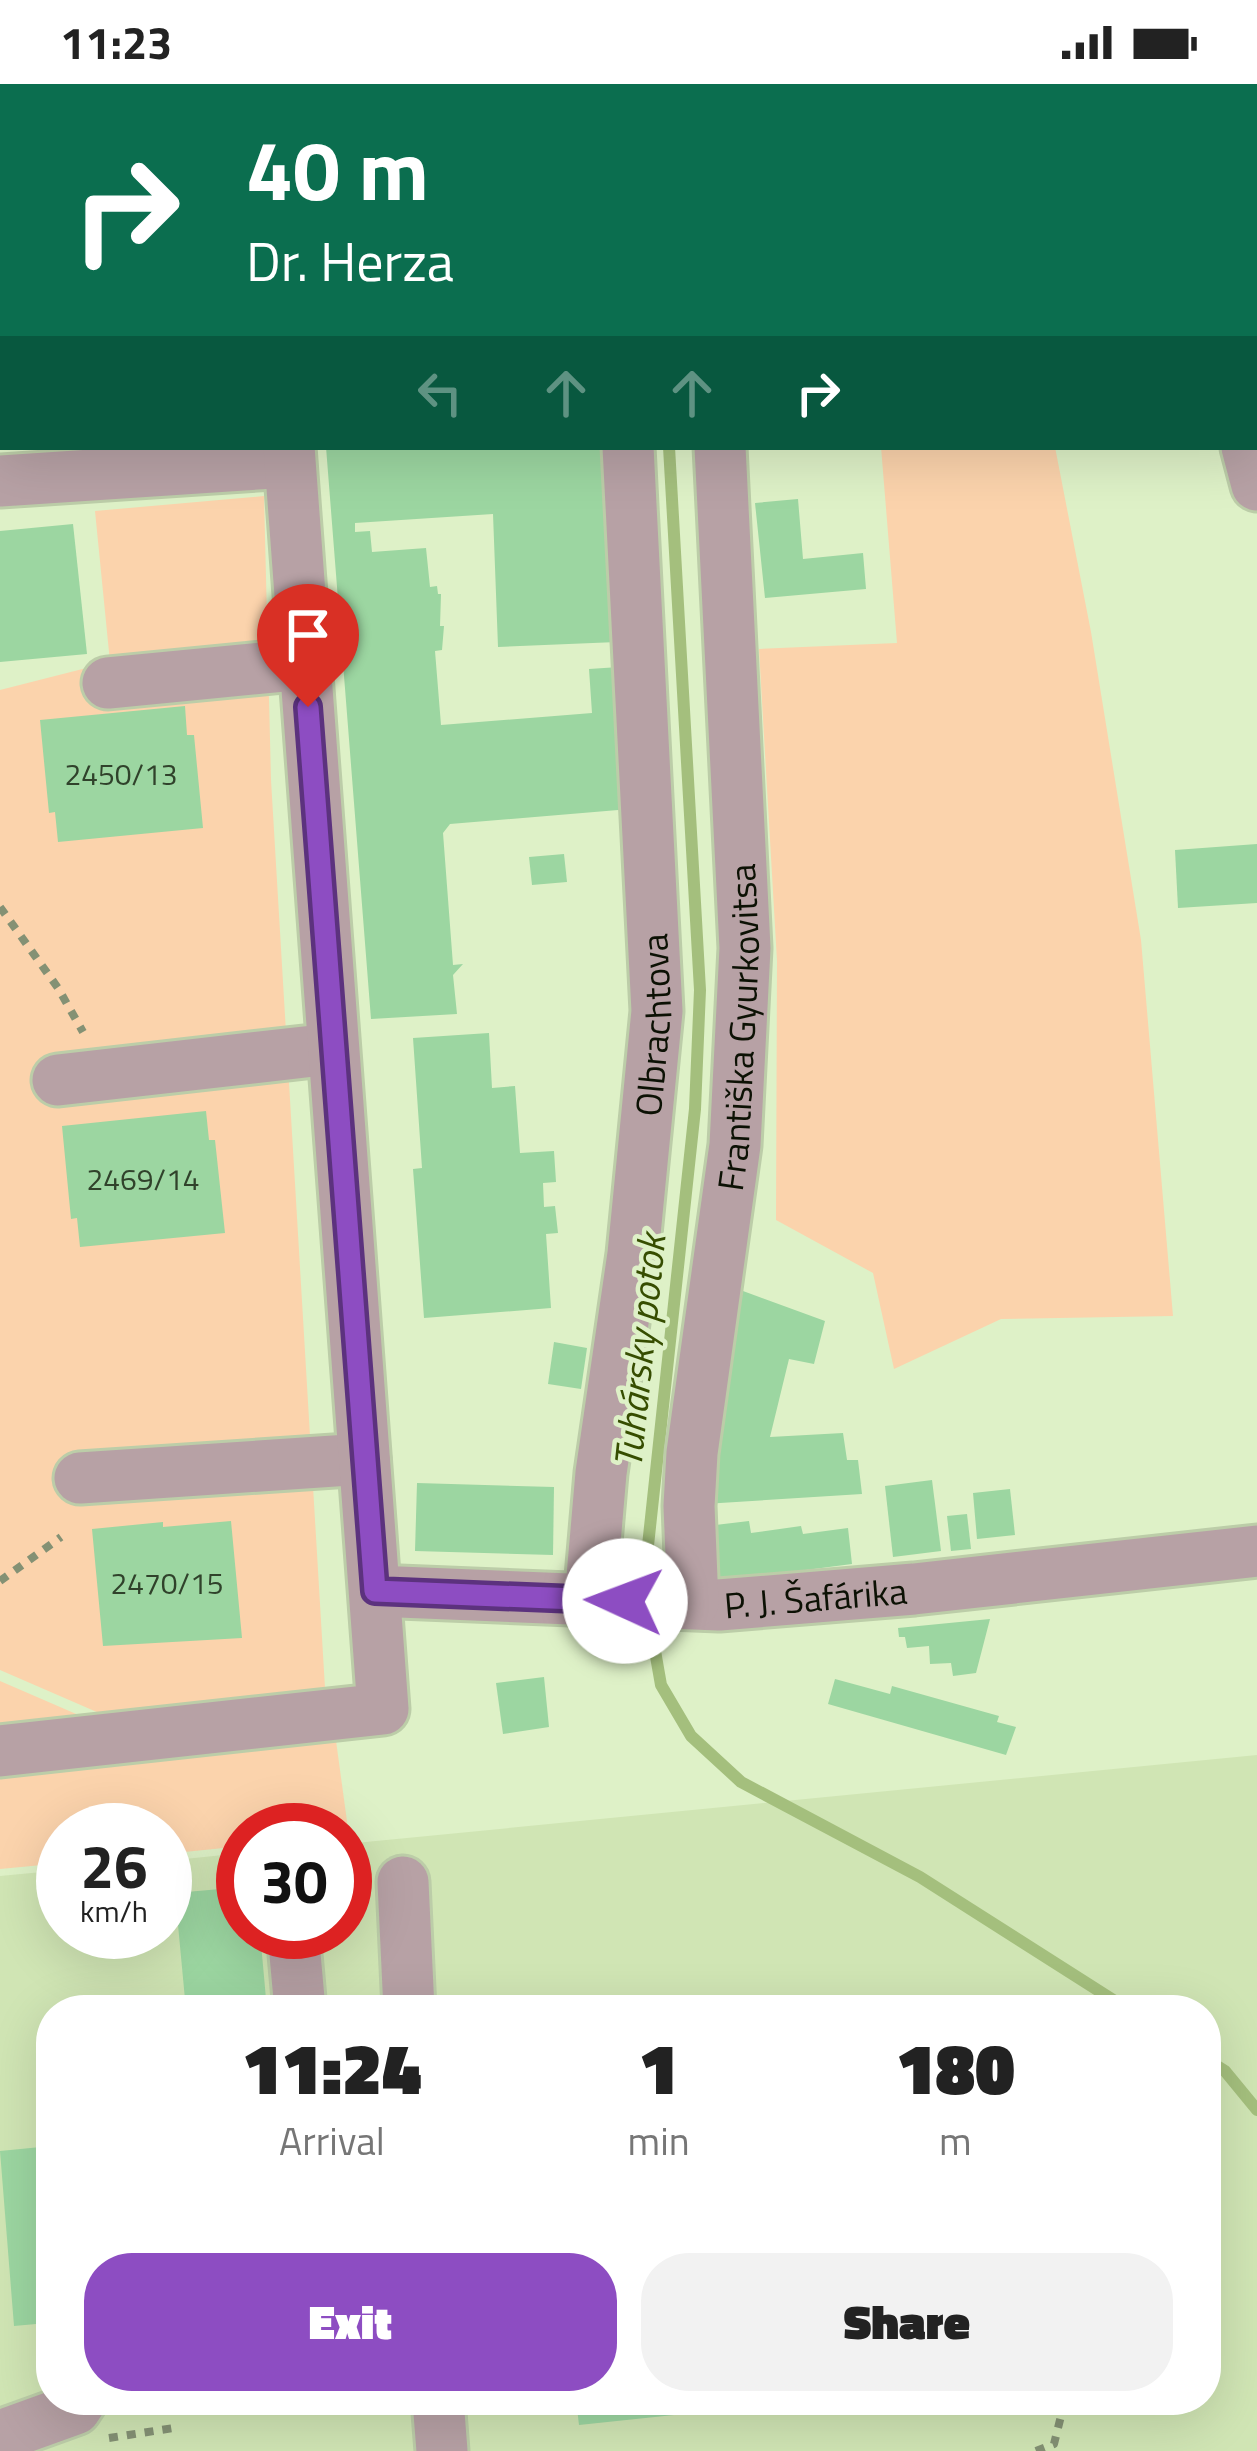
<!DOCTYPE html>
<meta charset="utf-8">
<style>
:root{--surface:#fff;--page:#f2f2f2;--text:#222;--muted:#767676;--accent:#8d4dc2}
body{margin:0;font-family:"Titillium Web",sans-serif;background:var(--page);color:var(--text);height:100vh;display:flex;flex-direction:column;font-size:45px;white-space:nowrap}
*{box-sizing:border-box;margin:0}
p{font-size:39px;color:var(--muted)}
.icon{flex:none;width:66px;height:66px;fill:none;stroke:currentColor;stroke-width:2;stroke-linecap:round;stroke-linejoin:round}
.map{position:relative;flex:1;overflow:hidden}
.sheet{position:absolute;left:36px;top:1911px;width:1185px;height:420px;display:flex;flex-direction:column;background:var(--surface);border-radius:48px;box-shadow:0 12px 48px #0002}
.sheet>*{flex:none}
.banner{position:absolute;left:0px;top:0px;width:1257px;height:366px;box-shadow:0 12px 48px #0002;background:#0b6e4f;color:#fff;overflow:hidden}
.speed{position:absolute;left:36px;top:1719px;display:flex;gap:24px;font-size:60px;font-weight:700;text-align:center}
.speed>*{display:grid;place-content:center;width:156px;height:156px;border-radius:50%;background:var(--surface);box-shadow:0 12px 48px #0002;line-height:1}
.speed small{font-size:30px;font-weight:400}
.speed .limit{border:18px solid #d22;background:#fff;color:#111}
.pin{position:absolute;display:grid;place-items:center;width:102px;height:102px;color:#fff;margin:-123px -51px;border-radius:50% 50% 50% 0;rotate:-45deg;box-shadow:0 0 12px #0007}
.pin .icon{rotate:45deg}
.me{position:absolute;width:132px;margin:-66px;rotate:272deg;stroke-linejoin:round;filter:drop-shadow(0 0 9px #0008)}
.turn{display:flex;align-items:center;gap:42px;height:252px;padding:0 48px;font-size:54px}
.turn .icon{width:156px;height:156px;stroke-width:2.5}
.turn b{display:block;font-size:84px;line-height:102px}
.lanes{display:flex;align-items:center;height:114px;padding:0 48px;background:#0003;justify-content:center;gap:60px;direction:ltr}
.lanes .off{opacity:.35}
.eta{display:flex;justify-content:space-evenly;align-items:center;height:204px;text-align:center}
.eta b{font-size:72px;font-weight:800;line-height:84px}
.button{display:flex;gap:24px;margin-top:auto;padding:24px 48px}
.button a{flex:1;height:138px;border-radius:48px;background:var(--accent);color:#fff;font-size:48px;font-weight:800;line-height:138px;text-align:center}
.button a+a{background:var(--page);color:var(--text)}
.status{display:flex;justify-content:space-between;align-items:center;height:84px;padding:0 60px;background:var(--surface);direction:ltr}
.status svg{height:33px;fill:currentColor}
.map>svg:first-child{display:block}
.built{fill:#d0e5b4;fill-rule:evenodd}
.green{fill:#fbd3ac}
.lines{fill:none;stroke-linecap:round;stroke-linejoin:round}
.stream{stroke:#a4bf7d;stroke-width:12}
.building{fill:#9cd6a1}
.minor-casing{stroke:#bccda8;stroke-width:57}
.path{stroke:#849174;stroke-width:8;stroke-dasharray:9 9;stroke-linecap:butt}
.minor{stroke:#b7a1a5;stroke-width:51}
.route-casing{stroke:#5c327e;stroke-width:30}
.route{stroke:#8d4dc2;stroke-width:21}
.labels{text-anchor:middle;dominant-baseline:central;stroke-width:9;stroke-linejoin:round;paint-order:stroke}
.number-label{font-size:30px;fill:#30422b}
.street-label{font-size:36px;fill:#0c1104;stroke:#def1c7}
.water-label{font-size:39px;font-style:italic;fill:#364d00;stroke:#def1c7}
</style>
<div class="status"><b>11:23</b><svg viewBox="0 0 49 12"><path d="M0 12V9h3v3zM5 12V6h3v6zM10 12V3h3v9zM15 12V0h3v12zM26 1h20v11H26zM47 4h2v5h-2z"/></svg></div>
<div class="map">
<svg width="1257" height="2367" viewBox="0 0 1257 2367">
<rect width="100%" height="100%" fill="#def1c7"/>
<path class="built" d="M1257,1671V2367H0V1792L63,1786V1848H165V1777L243,1769V1848H345V1760ZM51,1926H1206V2316H51Z"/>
<g class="green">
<path d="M881,363H1055L1091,548L1141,856L1173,1232L1001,1235L894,1285L873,1189L776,1136L777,877L759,565L897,559Z"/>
<path d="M264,412L271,696L325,1604L106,1632L0,1586V606L110,578L95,427Z"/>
<path d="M0,1597L97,1639L331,1620L349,1752L345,1753V1746H243V1762L165,1770V1746H63V1779L0,1785Z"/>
</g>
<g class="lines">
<g class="stream">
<path d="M658,0V3"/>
<path d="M647,1507L646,1480L695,1025L700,906L669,363"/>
<path d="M648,1527L661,1601L691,1652L741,1698L920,1793L1129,1926"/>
<path d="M1206,1975L1225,1987L1257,2026"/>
</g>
</g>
<g class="building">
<path d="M326,363H607L617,558L498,563L493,430L355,439V448L370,447L372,468L426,464L430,503L437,502L438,510H441L440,542H444L442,566L435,567L441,641L592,629L589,585L619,583L630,725L450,740L443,749L453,881L463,880L453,891L457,930L371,935Z"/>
<path d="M798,415L803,475L863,469L866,505L765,514L755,419Z"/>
<path d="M73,440L87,570L0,578V447Z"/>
<path d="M185,622L187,651H194L203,744L58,758L55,728L49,729L40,636Z"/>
<path d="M1257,760V819L1178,824L1175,766Z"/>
<path d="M564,770L567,798L532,801L529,773Z"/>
<path d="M489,949L492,1004L515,1002L520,1069L554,1067L556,1098L543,1099L544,1123L555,1122L558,1149L546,1150L551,1224L424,1234L413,1085L422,1084L413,954Z"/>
<path d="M206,1027L209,1056H215L225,1149L80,1163L77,1134L71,1135L62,1042Z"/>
<path d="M743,1207L825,1237L814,1280L789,1275L770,1353L843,1349L847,1376H858L862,1410L704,1420L702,1385Z"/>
<path d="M554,1258L587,1264L581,1305L548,1300Z"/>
<path d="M932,1396L941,1467L893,1473L885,1402Z"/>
<path d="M417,1399L554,1403L553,1471L415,1467Z"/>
<path d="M1010,1405L1015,1451L977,1455L973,1409Z"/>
<path d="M967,1430L971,1465L951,1467L947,1432Z"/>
<path d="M231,1437L242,1554L103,1562L92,1445L163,1438V1443Z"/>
<path d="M749,1437L751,1449L801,1442L803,1450L848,1444L852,1480L713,1498L707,1442Z"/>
<path d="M990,1535L976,1589L953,1592L951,1579L930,1580L929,1562L907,1564L905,1553H899L898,1544Z"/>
<path d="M544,1593L549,1643L503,1650L496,1599Z"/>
<path d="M835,1595L890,1610L892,1602L999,1632L997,1638L1016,1643L1006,1671L828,1620Z"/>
<path d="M243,1803V1848H260L267,1926H186L175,1809Z"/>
<path d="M51,2062V2252L37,2253L36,2240L14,2242L0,2067Z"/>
<path d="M576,2316H787L788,2319L579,2341Z"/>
</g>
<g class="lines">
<g class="minor-casing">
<g id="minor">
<path d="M280,0V3"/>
<path d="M608,0V3"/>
<path d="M1163,0L1164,3"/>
<path d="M1247,363L1257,401"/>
<path d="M0,397L289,378"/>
<path d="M108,599L304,580"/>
<path d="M58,996L331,965"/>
<path d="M80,1394L364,1375"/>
<path id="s1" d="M375,1507L719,1521L914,1505L1257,1467"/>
<path id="s2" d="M590,1516L601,1389L633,1170L657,927L628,363"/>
<path id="s3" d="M693,1519L689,1422L692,1369L735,1061L745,864L720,363"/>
<path d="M0,1667L383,1625L289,363"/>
<path d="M403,1798L409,1926"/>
<path d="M293,1848L300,1926"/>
<path d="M438,2316L442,2367"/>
<path d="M0,2352L75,2325L81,2316"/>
</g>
</g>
<g class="path">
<path d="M0,70H3"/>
<path d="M0,823L58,904L83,948"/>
<path d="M0,1497L61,1453"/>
<path d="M109,2354L174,2344"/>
<path d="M1036,2367L1054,2360L1065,2316"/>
</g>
<use href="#minor" class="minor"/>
</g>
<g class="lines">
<g class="route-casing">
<path id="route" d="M308,623L375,1507L625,1517"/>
</g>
<use href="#route" class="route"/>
</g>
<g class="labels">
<g class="number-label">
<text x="121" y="690">2450/13</text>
<text x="143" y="1095">2469/14</text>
<text x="167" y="1499">2470/15</text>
</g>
<g class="street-label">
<text stroke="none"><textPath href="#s2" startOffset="579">Olbrachtova</textPath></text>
<text stroke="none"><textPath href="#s3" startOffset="579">Františka Gyurkovitsa</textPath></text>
<text stroke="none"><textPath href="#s1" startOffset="441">P. J. Šafárika</textPath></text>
</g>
<g class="water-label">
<text transform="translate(639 1267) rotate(-84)">Tuhársky potok</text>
</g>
</g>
</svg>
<div class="speed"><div>26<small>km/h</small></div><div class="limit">30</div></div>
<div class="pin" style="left:308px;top:623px;background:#d93025"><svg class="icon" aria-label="arrive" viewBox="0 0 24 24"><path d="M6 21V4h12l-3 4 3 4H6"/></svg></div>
<svg class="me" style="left:625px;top:1517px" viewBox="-20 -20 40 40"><circle r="19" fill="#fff"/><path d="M0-13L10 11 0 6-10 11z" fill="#8d4dc2"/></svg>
<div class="banner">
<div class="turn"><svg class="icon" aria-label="right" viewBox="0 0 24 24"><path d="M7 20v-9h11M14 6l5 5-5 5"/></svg><div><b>40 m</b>Dr. Herza</div></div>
<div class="lanes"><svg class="icon off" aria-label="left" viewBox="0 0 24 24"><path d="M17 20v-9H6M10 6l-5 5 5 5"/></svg><svg class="icon off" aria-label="ahead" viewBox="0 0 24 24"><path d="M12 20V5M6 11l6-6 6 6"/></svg><svg class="icon off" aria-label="ahead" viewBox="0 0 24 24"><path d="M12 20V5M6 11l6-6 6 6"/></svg><svg class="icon" aria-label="right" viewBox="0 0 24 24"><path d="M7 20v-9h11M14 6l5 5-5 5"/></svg></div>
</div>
<section class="sheet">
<div class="eta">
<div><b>11:24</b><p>Arrival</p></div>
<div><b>1</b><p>min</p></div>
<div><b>180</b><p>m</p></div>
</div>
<div class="button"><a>Exit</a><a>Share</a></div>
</section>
</div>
